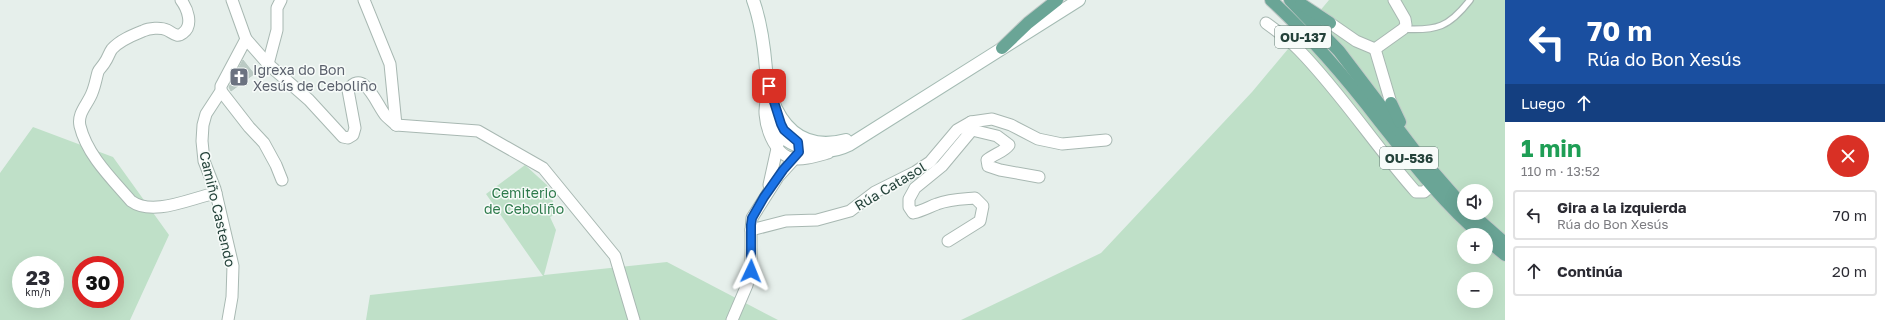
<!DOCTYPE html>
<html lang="es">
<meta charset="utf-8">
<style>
:root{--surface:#fff;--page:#f2f2f3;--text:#2b2b33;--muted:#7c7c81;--line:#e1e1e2}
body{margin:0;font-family:"Golos Text",sans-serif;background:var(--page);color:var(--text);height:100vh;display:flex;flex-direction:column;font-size:15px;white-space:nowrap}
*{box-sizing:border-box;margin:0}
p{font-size:13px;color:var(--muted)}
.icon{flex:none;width:22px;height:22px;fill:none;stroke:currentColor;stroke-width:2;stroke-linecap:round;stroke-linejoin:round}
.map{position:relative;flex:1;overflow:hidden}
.drawer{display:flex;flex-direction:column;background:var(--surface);width:380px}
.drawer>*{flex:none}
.hud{background:#1a4fa0;color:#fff;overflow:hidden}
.tools{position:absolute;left:1457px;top:184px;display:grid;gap:8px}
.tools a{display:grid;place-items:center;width:36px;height:36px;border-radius:50%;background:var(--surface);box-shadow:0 4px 16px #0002;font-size:20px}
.speed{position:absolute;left:12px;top:256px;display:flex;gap:8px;font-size:20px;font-weight:700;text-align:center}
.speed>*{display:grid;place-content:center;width:52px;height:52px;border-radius:50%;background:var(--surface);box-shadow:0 4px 16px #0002;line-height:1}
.speed small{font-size:10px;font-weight:400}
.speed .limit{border:6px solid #d22;background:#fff;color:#111}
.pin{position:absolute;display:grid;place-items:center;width:34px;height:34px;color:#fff;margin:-17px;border-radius:8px;box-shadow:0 2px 6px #0006}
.me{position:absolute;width:44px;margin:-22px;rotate:2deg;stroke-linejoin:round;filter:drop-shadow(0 0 3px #0008)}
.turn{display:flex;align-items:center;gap:14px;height:84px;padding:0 16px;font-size:18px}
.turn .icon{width:52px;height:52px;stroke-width:2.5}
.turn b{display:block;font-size:28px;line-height:34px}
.then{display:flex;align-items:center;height:38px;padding:0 16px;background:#0003;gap:8px;font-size:15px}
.round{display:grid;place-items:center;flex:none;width:42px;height:42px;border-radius:21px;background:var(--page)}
.headline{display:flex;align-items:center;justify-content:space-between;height:68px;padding:0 16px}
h1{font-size:24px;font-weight:700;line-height:30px;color:#1e9e55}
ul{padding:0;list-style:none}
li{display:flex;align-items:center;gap:12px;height:50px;margin:0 8px 6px;padding:0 8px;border:2px solid var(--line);border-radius:4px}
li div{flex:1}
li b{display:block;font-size:15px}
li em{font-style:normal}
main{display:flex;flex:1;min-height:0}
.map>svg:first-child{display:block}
.green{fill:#bfe0c8;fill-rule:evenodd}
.building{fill:#bbcac4;stroke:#b8c9c2}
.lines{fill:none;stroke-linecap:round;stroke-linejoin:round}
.service-casing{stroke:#a8b8b2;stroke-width:8}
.minor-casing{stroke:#a8b8b2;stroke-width:13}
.secondary-casing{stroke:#a4bbb3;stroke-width:14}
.primary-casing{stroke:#c2cac8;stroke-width:14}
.service{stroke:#fff;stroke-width:5.5}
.minor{stroke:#fff;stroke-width:11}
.secondary{stroke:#fff;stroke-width:12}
.primary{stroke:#6aa596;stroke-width:12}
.route-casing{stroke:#114b97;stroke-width:10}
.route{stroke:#1a73e8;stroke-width:7}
.labels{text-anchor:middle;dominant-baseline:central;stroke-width:3;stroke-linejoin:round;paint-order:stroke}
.shield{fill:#f7fbf9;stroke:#637a73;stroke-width:1}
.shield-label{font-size:13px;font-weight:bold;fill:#24423a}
.worship-label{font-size:14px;fill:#5b616d;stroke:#f7fbf9;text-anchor:start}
.street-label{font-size:14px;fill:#24423a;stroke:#f7fbf9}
.park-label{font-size:14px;fill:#2d7a4b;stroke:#f7fbf9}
</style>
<main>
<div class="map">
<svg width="1505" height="320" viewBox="0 0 1505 320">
<rect width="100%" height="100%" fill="#e6efeb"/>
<g class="green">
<path d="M1329,0H1505V320H961L1101,253L1252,92ZM1464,191H1486V213H1464ZM1464,235H1486V257H1464ZM1464,279H1486V301H1464Z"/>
<path d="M33,127L113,157L169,235L130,320H0V173ZM21,265H55V299H21ZM81,265H115V299H81Z"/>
<path d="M525,165L547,185L556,210V214L550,217L556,230L544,275L667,262L778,320H366L370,295L543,276L486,194Z"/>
</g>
<path class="building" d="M243,60L254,74L231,91L229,87Z"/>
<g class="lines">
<g class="service-casing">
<path id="service" d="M1403,29C1437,31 1449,27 1470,0"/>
</g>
<g class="minor-casing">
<g id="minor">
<path d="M181,0C187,8 194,25 183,33C177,38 173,33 167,30C161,27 149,28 143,31C133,35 120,40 112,49C109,53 108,58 105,62C103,66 99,69 98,72C96,79 95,86 92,93C88,104 77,113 80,126C87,155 112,179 131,201C153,217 191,198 216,193"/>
<path d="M232,0L246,39"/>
<path d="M364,0L390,64L396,125"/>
<path d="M1266,23C1277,31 1289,40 1299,50C1342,94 1375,146 1416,192H1424L1431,186"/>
<path d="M1330,23L1356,41L1375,49"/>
<path d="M1375,49L1403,29L1406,25L1405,19L1394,0"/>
<path d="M1375,49L1391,103"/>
<path d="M268,64L277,30V8L281,0"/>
<path d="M221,91L249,127L264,143L276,165L282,180"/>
<path d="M767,99C760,116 772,153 791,158C801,161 817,156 828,153"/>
<path d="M396,125L478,131L543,168L615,256L634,320"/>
<path d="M972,130L997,136L1009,145C1004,152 994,154 987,160L988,166L1000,170L1039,177"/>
<path d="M769,185L778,144"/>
<path d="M751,230L786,221L817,220L850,211L875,192L915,172L930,162L957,130L971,122L992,119L1011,125L1038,139L1062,144L1106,140"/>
<path d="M948,241L980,221L983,206L975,198C962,199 949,199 937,204C929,207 922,211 913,213L909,207V199L915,188L942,166L972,130L971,122"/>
<path d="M228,320L232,297L233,266L215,189L204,161L202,141L203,125L206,114L221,91V86L246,39L268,64L309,100L343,137L348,138L353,135L355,128L348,90C364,67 377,106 386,116C389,119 393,122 396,125"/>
<path d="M732,320L747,285L751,271V230L752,218L778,177L798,155L800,147L795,140"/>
</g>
</g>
<g class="secondary-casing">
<g id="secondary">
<path d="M753,0C761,22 764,45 766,69C769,104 763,139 808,149C823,153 835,152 849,145L1079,0"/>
<path d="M772,99C785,134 809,150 846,140"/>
</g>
</g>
<g class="primary-casing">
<g id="primary">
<path d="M1271,0C1311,37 1347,79 1380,122C1412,162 1442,202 1481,235"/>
<path d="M1290,0L1339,51L1415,151L1464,207"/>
<path d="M1301,4L1330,23"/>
<path d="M1002,48L1028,23L1057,0"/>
<path d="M1391,103L1400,122"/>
<path d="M1471,213L1505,243"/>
<path d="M1486,239L1505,255"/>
</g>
</g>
<use href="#service" class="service"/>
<use href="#minor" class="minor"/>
<use href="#secondary" class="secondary"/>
<use href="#primary" class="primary"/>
</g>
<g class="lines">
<g class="route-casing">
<path id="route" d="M751,271V225L752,218L764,197L783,170L799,152L798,142L784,130L781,124L769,86"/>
</g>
<use href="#route" class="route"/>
</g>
<defs>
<g id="church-square" transform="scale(1)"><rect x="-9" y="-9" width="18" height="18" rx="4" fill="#6b7280" stroke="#f7fbf9"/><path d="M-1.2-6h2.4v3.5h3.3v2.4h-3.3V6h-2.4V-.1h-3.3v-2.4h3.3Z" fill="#fff"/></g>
</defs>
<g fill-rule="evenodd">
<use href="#church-square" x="239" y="77"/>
</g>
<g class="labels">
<g class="shield">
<rect x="1275" y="26" width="56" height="22" rx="3"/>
<rect x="1380" y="147" width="58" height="22" rx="3"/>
</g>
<g class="shield-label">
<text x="1303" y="37">OU-137</text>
<text x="1409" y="158">OU-536</text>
</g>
<g class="worship-label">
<text x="253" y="69">Igrexa do Bon<tspan x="253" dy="16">Xesús de Ceboliño</tspan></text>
</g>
<g class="street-label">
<text transform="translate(890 186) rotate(-31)">Rúa Catasol</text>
<text transform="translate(218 209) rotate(77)">Camiño Castendo</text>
</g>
<g class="park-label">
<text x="524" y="192">Cemiterio<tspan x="524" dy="16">de Ceboliño</tspan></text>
</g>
</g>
</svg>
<div class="tools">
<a><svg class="icon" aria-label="sound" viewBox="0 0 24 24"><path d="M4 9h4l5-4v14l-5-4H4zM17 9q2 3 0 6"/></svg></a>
<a>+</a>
<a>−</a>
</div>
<div class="speed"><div>23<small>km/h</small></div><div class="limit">30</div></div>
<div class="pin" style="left:769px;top:86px;background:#d93025"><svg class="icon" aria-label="arrive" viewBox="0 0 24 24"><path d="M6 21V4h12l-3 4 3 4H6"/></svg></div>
<svg class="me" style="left:751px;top:271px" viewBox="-20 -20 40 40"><path d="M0-17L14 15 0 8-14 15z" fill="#1a73e8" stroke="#fff" stroke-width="4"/></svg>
</div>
<section class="drawer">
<div class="hud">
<div class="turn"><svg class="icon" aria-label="left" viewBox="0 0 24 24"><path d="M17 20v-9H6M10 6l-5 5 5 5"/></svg><div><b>70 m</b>Rúa do Bon Xesús</div></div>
<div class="then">Luego<svg class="icon" aria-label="ahead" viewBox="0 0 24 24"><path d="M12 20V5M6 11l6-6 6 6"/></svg></div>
</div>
<div class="headline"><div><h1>1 min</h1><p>110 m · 13:52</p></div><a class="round" style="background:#d93025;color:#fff"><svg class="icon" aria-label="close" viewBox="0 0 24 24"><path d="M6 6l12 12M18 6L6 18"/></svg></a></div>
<ul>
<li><svg class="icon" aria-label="left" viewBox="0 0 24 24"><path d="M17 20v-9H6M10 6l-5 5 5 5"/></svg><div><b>Gira a la izquierda</b><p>Rúa do Bon Xesús</p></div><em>70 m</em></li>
<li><svg class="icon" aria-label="ahead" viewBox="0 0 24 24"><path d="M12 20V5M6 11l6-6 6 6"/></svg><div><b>Continúa</b></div><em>20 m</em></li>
</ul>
</section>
</main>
